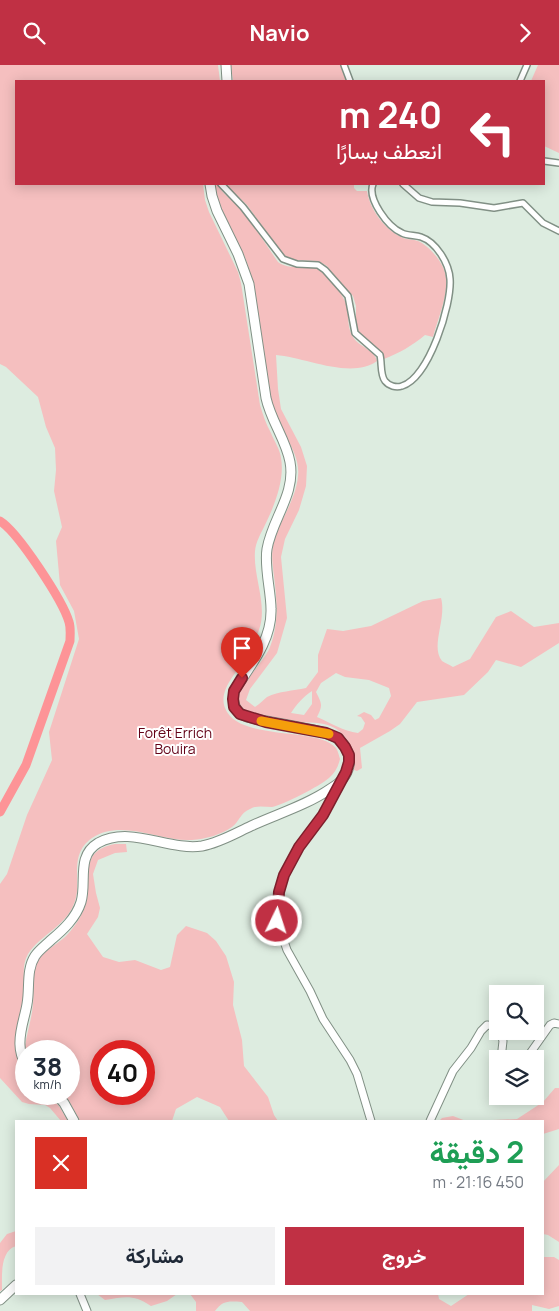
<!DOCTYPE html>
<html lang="ar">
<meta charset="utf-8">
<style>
:root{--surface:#fff;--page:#f2f2f3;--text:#1f2937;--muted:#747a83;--accent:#c03044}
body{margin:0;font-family:Manrope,Vazirmatn,sans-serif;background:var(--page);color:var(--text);direction:rtl;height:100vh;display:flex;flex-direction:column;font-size:19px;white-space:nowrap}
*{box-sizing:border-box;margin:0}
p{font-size:16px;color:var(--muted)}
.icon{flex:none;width:28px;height:28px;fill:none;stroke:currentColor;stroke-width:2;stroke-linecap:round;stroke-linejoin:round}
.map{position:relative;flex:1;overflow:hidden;direction:ltr}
.panel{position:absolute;left:15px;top:1055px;width:529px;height:175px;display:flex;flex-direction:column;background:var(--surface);border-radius:0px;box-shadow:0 2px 12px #0003;direction:rtl}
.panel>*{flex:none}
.top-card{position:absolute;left:15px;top:15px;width:530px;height:105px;border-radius:0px;box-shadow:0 2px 12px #0003;direction:rtl;background:#c03044;color:#fff;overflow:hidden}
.buttons{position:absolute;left:489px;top:920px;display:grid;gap:10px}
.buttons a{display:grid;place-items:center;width:55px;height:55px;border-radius:0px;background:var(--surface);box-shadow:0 2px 12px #0003;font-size:25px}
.speed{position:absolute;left:15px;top:975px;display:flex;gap:10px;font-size:25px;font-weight:700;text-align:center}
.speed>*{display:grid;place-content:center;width:65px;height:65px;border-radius:50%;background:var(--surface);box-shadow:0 2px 12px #0003;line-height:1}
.speed small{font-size:12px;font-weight:400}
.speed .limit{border:8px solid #d22;background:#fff;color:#111}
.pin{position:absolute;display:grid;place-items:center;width:42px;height:42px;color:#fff;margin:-51px -21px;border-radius:50% 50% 50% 0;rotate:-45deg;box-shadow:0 0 5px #0007}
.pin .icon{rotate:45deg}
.me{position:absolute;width:55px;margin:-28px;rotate:4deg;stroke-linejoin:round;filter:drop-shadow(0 0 4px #0008)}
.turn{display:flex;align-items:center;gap:18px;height:105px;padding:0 20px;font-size:22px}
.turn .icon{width:65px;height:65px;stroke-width:2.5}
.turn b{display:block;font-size:35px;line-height:42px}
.round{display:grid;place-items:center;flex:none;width:52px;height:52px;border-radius:0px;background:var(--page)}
.head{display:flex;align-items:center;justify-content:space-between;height:85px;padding:0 20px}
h1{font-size:30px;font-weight:700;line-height:38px;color:#1e9e55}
.cta{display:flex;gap:10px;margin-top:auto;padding:10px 20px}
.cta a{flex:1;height:58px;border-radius:0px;background:var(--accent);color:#fff;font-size:20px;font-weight:700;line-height:58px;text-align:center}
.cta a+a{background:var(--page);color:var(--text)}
header{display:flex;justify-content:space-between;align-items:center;height:65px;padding:0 20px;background:var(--accent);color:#fff;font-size:22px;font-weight:700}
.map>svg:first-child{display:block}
.green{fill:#f5bfbf;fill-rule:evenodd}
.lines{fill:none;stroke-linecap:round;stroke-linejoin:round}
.river{stroke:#fd9497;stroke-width:9}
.minor-casing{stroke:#819085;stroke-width:8}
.tertiary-casing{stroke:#819085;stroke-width:9}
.primary-casing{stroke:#819085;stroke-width:11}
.minor{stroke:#fff;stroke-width:5}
.tertiary{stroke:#fff;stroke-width:7}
.primary{stroke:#fff;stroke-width:9}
.route-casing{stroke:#7d1f2c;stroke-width:12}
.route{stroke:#c03044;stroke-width:9}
.slow{stroke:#f59e0b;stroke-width:9}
.labels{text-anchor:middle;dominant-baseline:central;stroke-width:4;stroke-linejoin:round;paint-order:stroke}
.park-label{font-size:14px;fill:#630217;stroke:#fff}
</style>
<header><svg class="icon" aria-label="forward" viewBox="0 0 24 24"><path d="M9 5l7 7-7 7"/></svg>Navio<svg class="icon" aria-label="search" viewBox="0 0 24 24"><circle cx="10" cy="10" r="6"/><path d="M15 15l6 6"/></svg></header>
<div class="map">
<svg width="559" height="1246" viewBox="0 0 559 1246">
<rect width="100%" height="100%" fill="#ddece0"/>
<g class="green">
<path d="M0,0H218L220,16H16V119H203L205,135L209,147L238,207L241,218L260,340C263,350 266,359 271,368C274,376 280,384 281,393C285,415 274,442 264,462C260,470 256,477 255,486C253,512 268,540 259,565C255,575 251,584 246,593C237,607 218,625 225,643C238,677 318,661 336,683C338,686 339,691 340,694C338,702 335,708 329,713C320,721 283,740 272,742C264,742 257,740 250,744C240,748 239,757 232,762C221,770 205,774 192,775C160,777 122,753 92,773C68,790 82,816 75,836C67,861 41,869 28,889C21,901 25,914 24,926C23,945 14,964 15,982C16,990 18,997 22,1004C23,1006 25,1007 26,1010C28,1015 26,1024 26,1029H47L59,1041L68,1056H61L50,1043L45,1040L29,1039L22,1037L0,1013V819L7,809L27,750L52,695L49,667L79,574L74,546L60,520L56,476L62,462L54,426L56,405L55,383L46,362L38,332L6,302L0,299Z"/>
<path d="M231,0H340L346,16H233Z"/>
<path d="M538,0H559V88L544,81V16H531Z"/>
<path d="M214,119H218C223,131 234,135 242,145C255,161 266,180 278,197C292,207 307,197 319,205C328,211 345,231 347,242C349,253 347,263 353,272C359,282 375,285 377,296C351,315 305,292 276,290L278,324L281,344L301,382L307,401L306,421L299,445L285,474L281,492L287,553L277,588L250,624L246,635L255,642C260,639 263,635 267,632C279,626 293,626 306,623L318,607V590L327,564L343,566L371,561L423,536L441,533C447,553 430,582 442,596C445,598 450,600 453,602L470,594L496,552L511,546L534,562L559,558V578L521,602L496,595L488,607L464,630L417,637L400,659L390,666L360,683L362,703L357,706L354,705C356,684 346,664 324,659C316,657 306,658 298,657C284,655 270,652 257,649C250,647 241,645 239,637C235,624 265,596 270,582C279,559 277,536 274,511C273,502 271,491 273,481C278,457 296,436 298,411C301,385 277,365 272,341C264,301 259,261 254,221C251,212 249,203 246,195C236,170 218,146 214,119ZM336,608L345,612L369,615L389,623L391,631L379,653L375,655L371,650L364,647L357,651L361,652L365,658L363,664L358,668C343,666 331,658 317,652C323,640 322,639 316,627L321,618ZM312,626V639L304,650L291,648C296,640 303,632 312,626Z"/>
<path d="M225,119H354V123L357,126H367C370,145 385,165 403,173C408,175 413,174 418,176C428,180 443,197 445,208C450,227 438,253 433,272L425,270C412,281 399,288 384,294L378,284L360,269L356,261V241L353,231L338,216L327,201L318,196L290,195L283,190L247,140Z"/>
<path d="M115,779H126L127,787L115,788L98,795L93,809L96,828L100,843L98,852L87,869L103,892L119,897L135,895L161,905L170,902L177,870L186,861L207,868L216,876L226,891L234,917L233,940L242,975L244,1001L268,1032L274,1050L278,1056H229L220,1042L197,1032L176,1044L172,1056H80L69,1036L63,1029H69V986L26,987L25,981C27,967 32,953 33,939C34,928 32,913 35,901C39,889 56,880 65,872C73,864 80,854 84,844C96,817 74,787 115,779ZM101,986H144V1029H101Z"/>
<path d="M555,1023H559V1064L543,1069L542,1056H470L517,1054L543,1037Z"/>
<path d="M453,1051L466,1056H439L442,1053Z"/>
<path d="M559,1100V1177L548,1170L543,1169L542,1118Z"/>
<path d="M16,1166V1181C0,1186 2,1210 2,1225L0,1226V1178L7,1169Z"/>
<path d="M543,1192H554L559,1195V1241L549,1244L532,1240V1246H250L242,1237C229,1236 223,1235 215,1246H196V1237L190,1229H438L439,1234L451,1241L469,1229H542Z"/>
<path d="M97,1229H177L167,1236L151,1241C133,1229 125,1232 105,1235Z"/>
</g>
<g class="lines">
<path class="river" d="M0,456C18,467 63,536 69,557C71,563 70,570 70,576L26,700L0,747"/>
<g class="minor-casing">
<g id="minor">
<path d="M344,0L350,16"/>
<path d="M520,16L527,0"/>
<path d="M544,96L559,98"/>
<path d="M221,119L243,142L283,194L297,199L318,200L325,205L348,231L355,268L380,290C382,298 380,310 385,316C389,321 396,323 402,321C429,313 452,239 450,214C449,198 436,177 421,172C415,170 408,171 402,168C388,162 367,134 373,119"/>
<path d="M403,119L419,133L432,137L460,138L494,143L523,138L543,158L559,166"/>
</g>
</g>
<g class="tertiary-casing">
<g id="tertiary">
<path d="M340,718L323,750L299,782L284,810L279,827L277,856L287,885L310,926L323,954L350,995L357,1009L371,1056"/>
<path d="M500,966L503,976L501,994"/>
<path d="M526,994L550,960L554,958L559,959"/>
<path d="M430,1056L453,1006L471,983L481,966L487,960L495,961L498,963"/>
<path d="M80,1229L87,1246"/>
</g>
</g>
<g class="primary-casing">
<g id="primary">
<path d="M226,0L227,16"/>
<path d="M26,1001C23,995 20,987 20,980C19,966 25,952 27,939C30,923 26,905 35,891C39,885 46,880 51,875C63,865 76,853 81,837C87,817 76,791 98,778C131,760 168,786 202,781C219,778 236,768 251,761C277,749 307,740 330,724C339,719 347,711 349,701C351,691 346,680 338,674C326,664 266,657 247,652C235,647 232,638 234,626C250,601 272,576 271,544C271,526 264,502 267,484C272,454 296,429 290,397C286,375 271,356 266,333L249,219L238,189L217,146L212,131L210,119"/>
<path d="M56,1029L64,1038L74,1056"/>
<path d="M0,1235L16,1220"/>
</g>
</g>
<use href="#minor" class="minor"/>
<use href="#tertiary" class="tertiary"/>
<use href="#primary" class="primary"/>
</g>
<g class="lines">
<g class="route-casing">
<path id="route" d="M242,613L234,626L233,634L234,642L240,649L266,657L326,668L338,673L345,682L349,690V697L346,707L323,750L299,782L284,810L279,827L277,856"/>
</g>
<use href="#route" class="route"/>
<path class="slow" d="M261,656L329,669"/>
</g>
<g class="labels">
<g class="park-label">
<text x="175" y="667">Forêt Errich<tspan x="175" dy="16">Bouira</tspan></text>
</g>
</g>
</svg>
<div class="buttons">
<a><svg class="icon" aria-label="search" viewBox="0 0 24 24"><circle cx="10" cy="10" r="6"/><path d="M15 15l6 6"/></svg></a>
<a><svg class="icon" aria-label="layers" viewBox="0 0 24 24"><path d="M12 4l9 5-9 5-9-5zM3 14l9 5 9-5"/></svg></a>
</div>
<div class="speed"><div>38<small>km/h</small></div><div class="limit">40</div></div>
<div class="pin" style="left:242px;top:613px;background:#d93025"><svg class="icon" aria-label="arrive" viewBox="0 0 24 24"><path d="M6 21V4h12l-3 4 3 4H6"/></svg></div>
<svg class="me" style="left:277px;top:856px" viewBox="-20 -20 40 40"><circle r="17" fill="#c03044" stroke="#fff" stroke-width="3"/><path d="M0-11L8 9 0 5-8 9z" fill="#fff"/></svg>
<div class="top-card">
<div class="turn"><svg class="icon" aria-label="left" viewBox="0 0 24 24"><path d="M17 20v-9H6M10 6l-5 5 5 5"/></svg><div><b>240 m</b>انعطف يسارًا</div></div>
</div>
<section class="panel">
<div class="head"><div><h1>2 دقيقة</h1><p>450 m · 21:16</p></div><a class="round" style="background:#d93025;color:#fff"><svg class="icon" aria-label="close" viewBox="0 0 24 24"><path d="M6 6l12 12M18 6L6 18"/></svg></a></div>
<div class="cta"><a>خروج</a><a>مشاركة</a></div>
</section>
</div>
